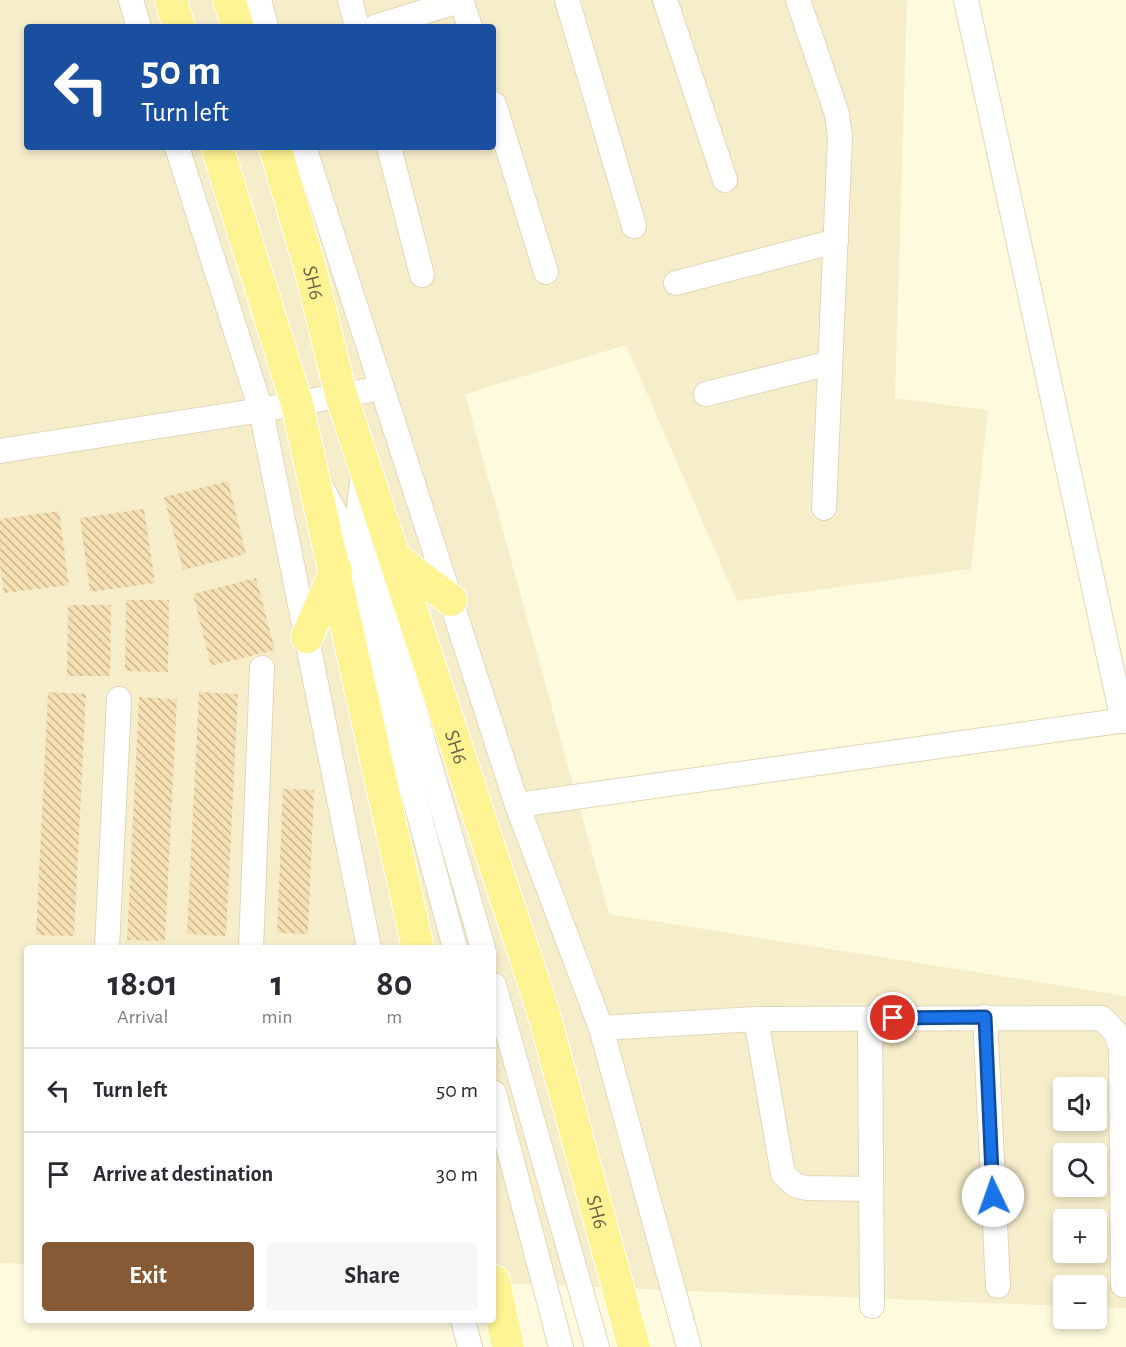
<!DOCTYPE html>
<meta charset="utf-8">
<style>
:root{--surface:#fff;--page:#f7f7f7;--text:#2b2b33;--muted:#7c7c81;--line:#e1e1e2;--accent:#855a35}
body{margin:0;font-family:"Alegreya Sans",sans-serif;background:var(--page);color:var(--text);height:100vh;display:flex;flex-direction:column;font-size:22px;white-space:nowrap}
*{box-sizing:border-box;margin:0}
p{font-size:20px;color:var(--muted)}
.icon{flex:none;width:33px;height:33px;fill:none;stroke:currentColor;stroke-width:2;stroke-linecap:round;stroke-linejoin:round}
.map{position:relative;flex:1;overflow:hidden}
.drawer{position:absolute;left:24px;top:945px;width:472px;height:378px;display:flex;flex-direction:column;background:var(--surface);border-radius:6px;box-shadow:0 3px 9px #0003}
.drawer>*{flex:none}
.hud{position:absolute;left:24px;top:24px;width:472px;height:126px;border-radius:6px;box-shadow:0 3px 9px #0003;background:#1a4fa0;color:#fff;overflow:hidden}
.controls{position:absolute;left:1053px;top:1077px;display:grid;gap:12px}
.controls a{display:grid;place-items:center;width:54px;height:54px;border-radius:6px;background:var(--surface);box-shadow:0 3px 9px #0003;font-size:30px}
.pin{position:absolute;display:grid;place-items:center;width:51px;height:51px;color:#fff;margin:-26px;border:3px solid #fff;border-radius:50%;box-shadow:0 2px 6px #0007}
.me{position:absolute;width:66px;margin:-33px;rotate:357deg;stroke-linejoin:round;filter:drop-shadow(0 0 4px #0008)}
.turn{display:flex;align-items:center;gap:21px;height:126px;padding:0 18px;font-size:27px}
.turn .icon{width:78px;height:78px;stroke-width:2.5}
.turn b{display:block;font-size:42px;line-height:51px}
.eta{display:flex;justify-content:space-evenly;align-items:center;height:102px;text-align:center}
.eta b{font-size:36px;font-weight:700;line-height:42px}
.primary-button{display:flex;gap:12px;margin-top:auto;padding:12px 18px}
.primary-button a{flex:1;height:69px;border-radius:6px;background:var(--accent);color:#fff;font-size:24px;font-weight:700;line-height:69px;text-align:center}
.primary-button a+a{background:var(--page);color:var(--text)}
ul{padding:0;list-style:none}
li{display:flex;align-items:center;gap:18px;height:84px;padding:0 18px;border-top:2px solid var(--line)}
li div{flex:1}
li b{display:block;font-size:22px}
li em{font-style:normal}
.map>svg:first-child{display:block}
.residential{fill:#f6eecb;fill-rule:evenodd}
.building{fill:url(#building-back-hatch)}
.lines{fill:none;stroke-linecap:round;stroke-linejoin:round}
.minor-casing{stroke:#e2d7b9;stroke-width:26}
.major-casing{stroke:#fff;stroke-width:34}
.minor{stroke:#fff;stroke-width:24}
.major{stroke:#fff493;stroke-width:32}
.route-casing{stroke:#114b97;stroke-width:15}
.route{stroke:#1a73e8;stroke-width:10}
.labels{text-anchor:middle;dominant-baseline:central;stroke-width:4.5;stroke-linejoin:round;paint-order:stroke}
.street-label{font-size:21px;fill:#746244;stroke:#fffce5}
</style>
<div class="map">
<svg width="1126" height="1347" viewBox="0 0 1126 1347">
<defs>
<pattern id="building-back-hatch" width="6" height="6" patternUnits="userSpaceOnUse" patternTransform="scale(1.5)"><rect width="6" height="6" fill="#f5dfb3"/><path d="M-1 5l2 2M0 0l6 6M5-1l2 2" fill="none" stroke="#cbb893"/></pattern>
</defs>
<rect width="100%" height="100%" fill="#fefadd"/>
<path class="residential" d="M0,0H907L895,398L988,410L971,569L737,601L626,345L465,394L609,914L1126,996V1308L1097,1307L1096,1286H1064L1063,1306L494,1283V948H27V1264L0,1263ZM27,27H494V147H27ZM1064,1088H1096V1120H1064ZM1064,1154H1096V1186H1064ZM1064,1220H1096V1252H1064Z"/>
<g class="building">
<path d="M228,481L246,554L183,570L164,497Z"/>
<path d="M144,509L155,583L90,592L80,518Z"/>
<path d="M59,511L69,585L4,593L0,565V519Z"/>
<path d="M256,578L275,650L211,666L193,594Z"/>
<path d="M126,600H169L168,672L125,671Z"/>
<path d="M68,605H111L110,676H67Z"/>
<path d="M48,692L86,694L74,936L36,935Z"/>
<path d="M199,692L238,694L226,936L187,934Z"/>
<path d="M139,697L177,699L165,941L127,940Z"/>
<path d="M283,789L314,790L308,934L277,933Z"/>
</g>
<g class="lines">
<g class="minor-casing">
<g id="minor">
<path d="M131,0L139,27"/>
<path d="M259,0L266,27"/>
<path d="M350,0L357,27"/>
<path d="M461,0L470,27"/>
<path d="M567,0L634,226"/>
<path d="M665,0L725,180"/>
<path d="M798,0L837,114L840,137L824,508"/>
<path d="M966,0L1123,721"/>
<path d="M375,27L462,0"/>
<path d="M494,104L546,272"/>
<path d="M177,147L261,410L369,948"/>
<path d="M304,147L517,805L601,1028L689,1347"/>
<path d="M389,147L422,275"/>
<path d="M676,283L836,241"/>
<path d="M706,394L830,363"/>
<path d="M0,451L261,410L382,388"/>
<path d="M363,472L358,517L483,948"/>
<path d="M323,490L341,524L455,948"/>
<path d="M517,805L1126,720"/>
<path d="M107,948L119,699"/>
<path d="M251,948L262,668"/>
<path d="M494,985L597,1347"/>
<path d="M985,1017L998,1286"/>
<path d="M870,1018L872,1306"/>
<path d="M756,1019L783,1174L795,1185L806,1188L871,1189"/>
<path d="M601,1028L756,1019L1102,1018L1115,1032L1121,1048L1123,1285"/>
<path d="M494,1093L561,1347"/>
<path d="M463,1320L470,1347"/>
</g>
</g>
<g class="major-casing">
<g id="major">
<path d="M171,0L179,27"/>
<path d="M229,0L238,27"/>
<path d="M217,147L297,404L418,948"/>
<path id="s1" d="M275,147L309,264L341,395L543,1011L634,1347"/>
<path d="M395,558L451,600"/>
<path d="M307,637L336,570"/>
<path d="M494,1281L508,1347"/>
</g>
</g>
<use href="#minor" class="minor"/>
<use href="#major" class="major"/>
</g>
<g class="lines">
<g class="route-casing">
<path id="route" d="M893,1018L985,1017L993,1196"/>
</g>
<use href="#route" class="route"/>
</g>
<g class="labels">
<g class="street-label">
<text stroke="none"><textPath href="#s1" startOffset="141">SH6</textPath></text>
<text stroke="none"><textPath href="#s1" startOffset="627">SH6</textPath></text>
<text stroke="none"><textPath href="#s1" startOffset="1113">SH6</textPath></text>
</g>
</g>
</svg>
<div class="controls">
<a><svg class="icon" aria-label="sound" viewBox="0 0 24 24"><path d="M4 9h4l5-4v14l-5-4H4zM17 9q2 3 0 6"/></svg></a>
<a><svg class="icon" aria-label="search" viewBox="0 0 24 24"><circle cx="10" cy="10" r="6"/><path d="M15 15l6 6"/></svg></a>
<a>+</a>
<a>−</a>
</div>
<div class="pin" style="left:893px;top:1018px;background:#d93025"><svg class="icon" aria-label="arrive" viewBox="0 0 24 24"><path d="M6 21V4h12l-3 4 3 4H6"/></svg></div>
<svg class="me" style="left:993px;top:1196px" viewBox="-20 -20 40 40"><circle r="19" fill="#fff"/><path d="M0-13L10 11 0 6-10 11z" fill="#1a73e8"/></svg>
<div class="hud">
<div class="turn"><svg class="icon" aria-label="left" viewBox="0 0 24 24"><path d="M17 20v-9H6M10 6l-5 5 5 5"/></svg><div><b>50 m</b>Turn left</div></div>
</div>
<section class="drawer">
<div class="eta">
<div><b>18:01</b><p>Arrival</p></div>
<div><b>1</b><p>min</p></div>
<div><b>80</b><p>m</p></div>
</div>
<ul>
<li><svg class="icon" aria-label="left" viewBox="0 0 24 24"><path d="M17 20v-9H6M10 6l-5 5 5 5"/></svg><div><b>Turn left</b></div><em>50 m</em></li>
<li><svg class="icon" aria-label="arrive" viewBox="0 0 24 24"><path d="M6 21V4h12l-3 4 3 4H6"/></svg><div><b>Arrive at destination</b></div><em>30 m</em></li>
</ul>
<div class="primary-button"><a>Exit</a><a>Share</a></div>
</section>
</div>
